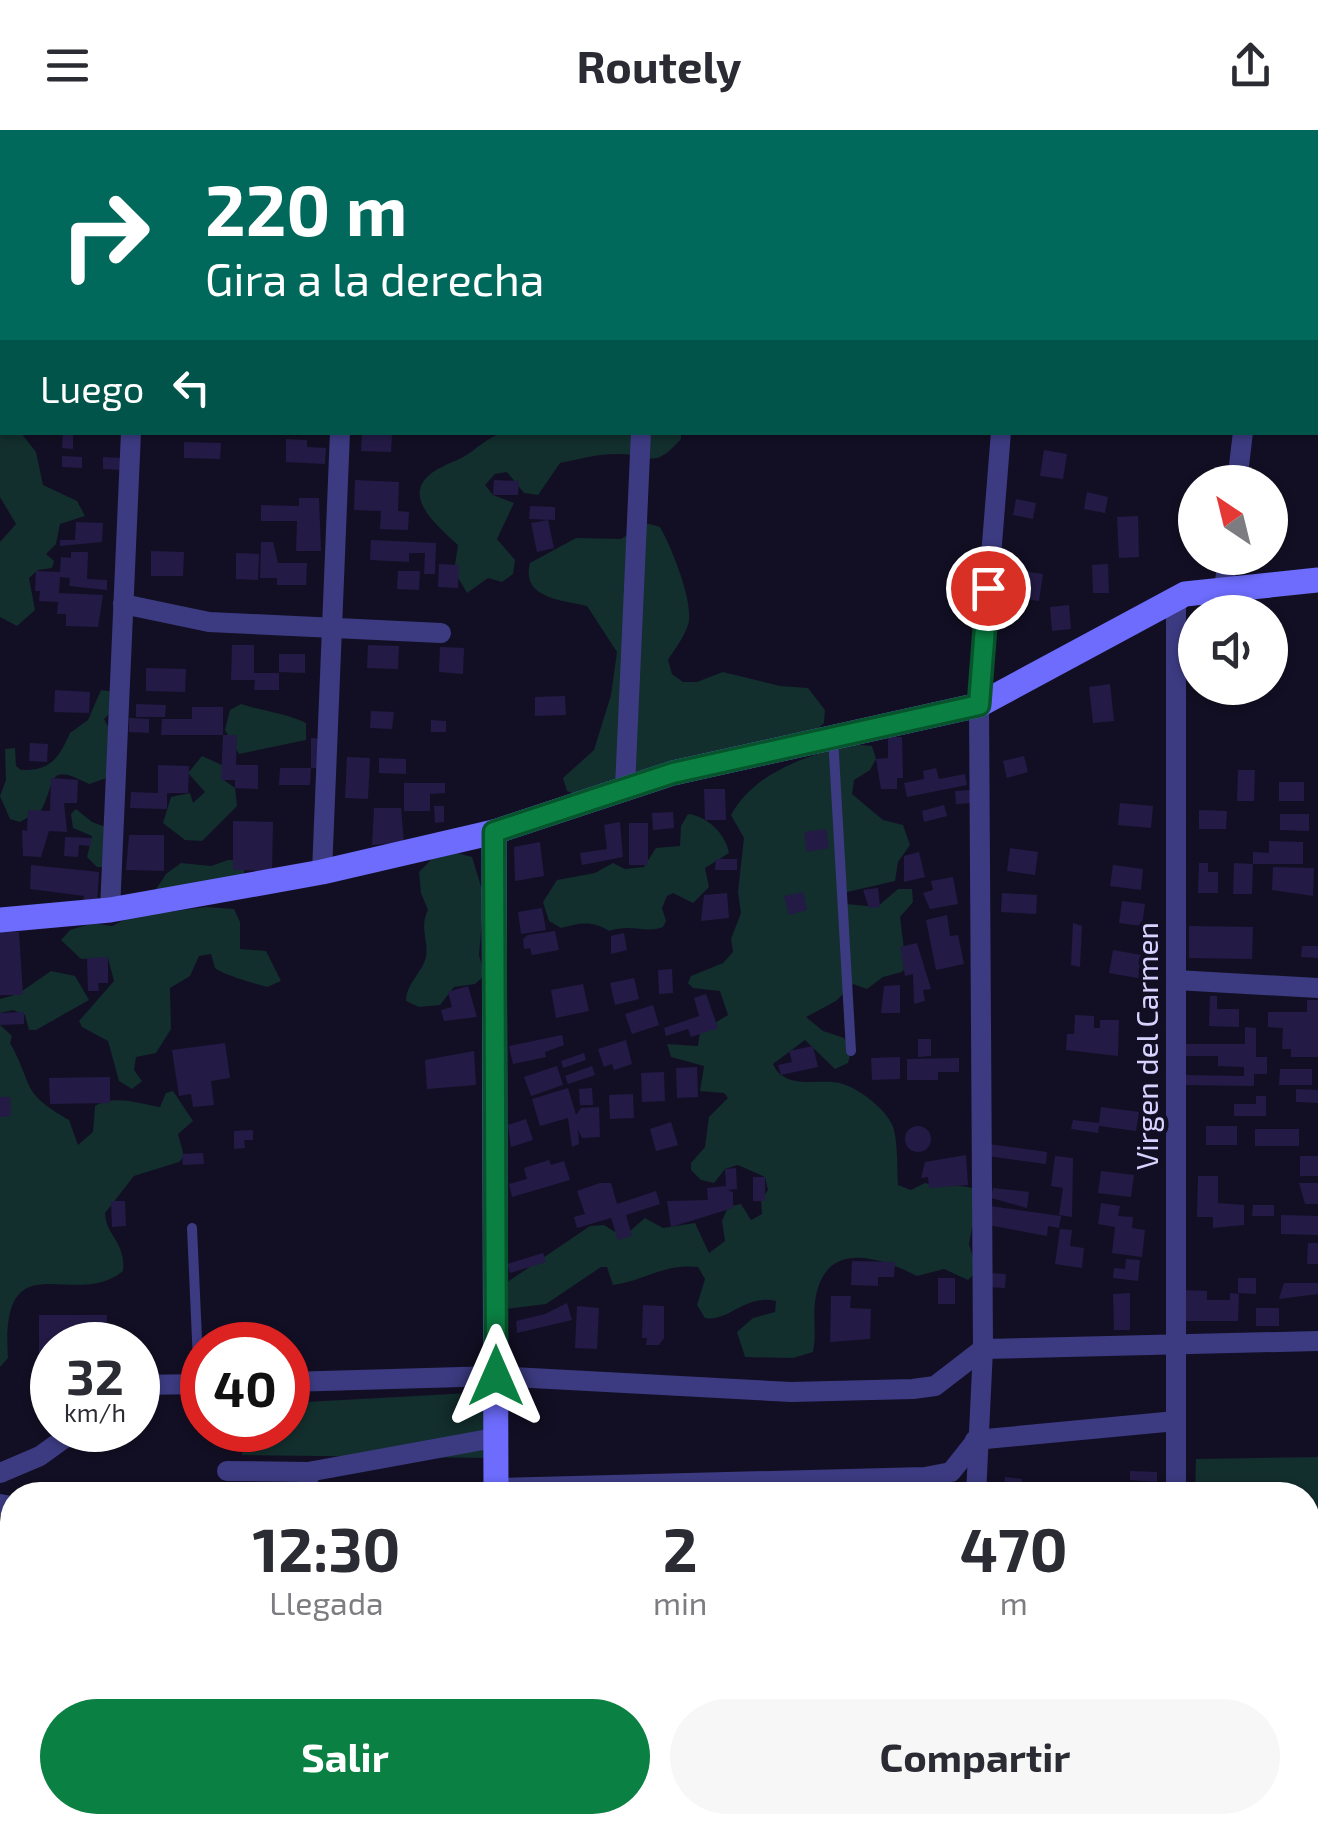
<!DOCTYPE html>
<html lang="es">
<style>
:root{--surface:#fff;--page:#f7f7f7;--text:#2b2b33;--muted:#7c7c81;--accent:#0b8043}
body{margin:0;font-family:"Exo 2",sans-serif;background:var(--page);color:var(--text);height:100vh;display:flex;flex-direction:column;font-size:38px;white-space:nowrap}
*{box-sizing:border-box;margin:0}
p{font-size:32px;color:var(--muted)}
.icon{flex:none;width:55px;height:55px;fill:none;stroke:currentColor;stroke-width:2;stroke-linecap:round;stroke-linejoin:round}
.map{position:relative;flex:1;overflow:hidden}
.details{position:absolute;left:0px;top:1352px;width:1320px;height:352px;display:flex;flex-direction:column;background:var(--surface);border-radius:40px 40px 0 0;box-shadow:0 2px 8px #0004}
.details>*{flex:none}
.top-card{position:absolute;left:0px;top:0px;width:1320px;height:305px;box-shadow:0 2px 8px #0004;background:#00695c;color:#fff;overflow:hidden}
.needle{width:65px;rotate:325deg}
.fabs{position:absolute;left:1178px;top:335px;display:grid;gap:20px}
.fabs a{display:grid;place-items:center;width:110px;height:110px;border-radius:50%;background:var(--surface);box-shadow:0 2px 8px #0004;font-size:50px}
.speed{position:absolute;left:30px;top:1192px;display:flex;gap:20px;font-size:50px;font-weight:700;text-align:center}
.speed>*{display:grid;place-content:center;width:130px;height:130px;border-radius:50%;background:var(--surface);box-shadow:0 2px 8px #0004;line-height:1}
.speed small{font-size:25px;font-weight:400}
.speed .limit{border:15px solid #d22;background:#fff;color:#111}
.pin{position:absolute;display:grid;place-items:center;width:85px;height:85px;color:#fff;margin:-42px;border:5px solid #fff;border-radius:50%;box-shadow:0 2px 10px #0007}
.me{position:absolute;width:110px;margin:-55px;rotate:0deg;stroke-linejoin:round;filter:drop-shadow(0 0 8px #0008)}
.turn{display:flex;align-items:center;gap:35px;height:210px;padding:0 40px;font-size:45px}
.turn .icon{width:130px;height:130px;stroke-width:2.5}
.turn b{display:block;font-size:70px;line-height:85px}
.then{display:flex;align-items:center;height:95px;padding:0 40px;background:#0003;gap:20px;font-size:38px}
.eta{display:flex;justify-content:space-evenly;align-items:center;height:170px;text-align:center}
.eta b{font-size:60px;font-weight:700;line-height:70px}
.primary-button{display:flex;gap:20px;margin-top:auto;padding:20px 40px}
.primary-button a{flex:1;height:115px;border-radius:60px;background:var(--accent);color:#fff;font-size:40px;font-weight:700;line-height:115px;text-align:center}
.primary-button a+a{background:var(--page);color:var(--text)}
header{display:flex;justify-content:space-between;align-items:center;height:130px;padding:0 40px;background:var(--surface);font-size:45px;font-weight:700}
.map>svg:first-child{display:block}
.green{fill:#122e2d}
.building{fill:#231b45}
.lines{fill:none;stroke-linecap:round;stroke-linejoin:round}
.lane{stroke:#3c3b82;stroke-width:10}
.street{stroke:#3c3b82;stroke-width:20}
.secondary{stroke:#6d6cfc;stroke-width:25}
.route-casing{stroke:#07532c;stroke-width:25}
.route{stroke:#0b8043;stroke-width:18}
.labels{text-anchor:middle;dominant-baseline:central;stroke-width:9;stroke-linejoin:round;paint-order:stroke}
.street-label{font-size:30px;fill:#d7d3fe;stroke:#120f24}
</style>
<header><svg class="icon" aria-label="menu" viewBox="0 0 24 24"><path d="M4 6h16M4 12h16M4 18h16"/></svg>Routely<svg class="icon" aria-label="share" viewBox="0 0 24 24"><path d="M12 15V3M7 8l5-5 5 5M5 13v7h14v-7"/></svg></header>
<div class="map">
<svg width="1318" height="1704" viewBox="0 0 1318 1704">
<rect width="100%" height="100%" fill="#120f24"/>
<g class="green">
<path d="M0,303H21L36,322L43,355L77,371L85,386L60,394L56,414L46,424L54,431L52,438L38,440L29,448L35,480L17,496L0,487V412L16,394L0,367Z"/>
<path d="M503,303H681V309C652,342 650,323 617,324C598,324 579,329 560,333L538,365L524,363L507,342L495,344L485,355L493,365L514,373L497,409L515,430L513,444L502,452L488,448L467,463L454,441L458,415C422,383 395,354 455,331C473,324 484,308 503,303Z"/>
<path d="M646,393L660,397C671,416 695,474 688,495C684,507 675,519 668,530L672,544L683,552H697L723,542L780,556L808,558L825,580L824,593C761,654 662,653 580,666L567,661L563,648L594,620L611,565L617,522L587,476C560,470 521,468 530,433L576,408L621,409Z"/>
<path d="M101,560L115,562L111,582L104,589L109,598L107,648L89,654C45,631 57,652 41,680L20,692L10,689L0,666L6,650L5,619L15,618L16,636L21,640C52,641 59,627 70,603L88,590Z"/>
<path d="M241,574C262,581 286,583 306,593V610L239,624L225,600L230,580Z"/>
<path d="M851,614L872,616L876,629L870,640L854,650L852,664L883,690L903,695L910,715L898,732L895,751L847,762L846,774L877,777L898,759H912L913,772L900,787L906,836L902,842L883,847L867,859L853,854L836,871L806,887L823,901L844,908L851,921L848,933L835,939L805,910L773,934C785,962 821,947 843,954C860,959 890,982 894,1000C898,1017 897,1038 898,1055L911,1060L925,1053C944,1059 963,1052 979,1061L969,1114L977,1141L968,1150L944,1139L917,1146C881,1128 827,1109 816,1166C812,1184 817,1203 813,1222L793,1228L745,1227L737,1202L753,1188L775,1182L776,1171C744,1164 729,1192 705,1188L697,1175L705,1149L698,1137C664,1133 644,1151 613,1155L607,1137H601L546,1174L506,1179L503,1155L590,1096L604,1095L623,1107L645,1088L663,1098L695,1093L709,1123L725,1111L722,1091L728,1077L741,1074L751,1090L762,1084L761,1070L768,1060L765,1047L738,1035L725,1039L714,1053L701,1050L691,1040V1033L705,1017L709,987L728,968L724,963L700,961L704,936L671,927L667,914L698,916L700,902L728,885L720,861L693,858L688,853L691,846L723,833L733,822L731,809L741,783L738,762L744,708L731,685C754,642 807,626 851,614Z"/>
<path d="M202,626L222,635L224,650L235,658L237,676L202,711L185,710L163,693L171,667L190,663L193,673L205,662L188,643Z"/>
<path d="M76,679L92,692L114,700L104,737H97L87,727L92,706L73,698L71,684Z"/>
<path d="M688,684C707,686 726,704 729,723L705,738L709,757L693,773L673,763L667,766L662,778L666,791L663,797C645,804 632,793 609,801C592,790 580,793 561,798L549,791L543,772L557,750L595,743L613,733L625,739L644,737L656,718L680,716L681,696Z"/>
<path d="M457,723L472,727L484,766L479,825L485,845L475,854L454,857L440,875L419,877L406,871C406,854 422,843 426,827C429,810 419,798 428,780L421,763L419,742L433,728Z"/>
<path d="M228,730L245,731L243,756L151,767L166,744L181,733L211,736Z"/>
<path d="M206,777L234,779L240,792V819L266,821L281,851L267,857C255,854 222,844 215,838L211,824L199,826L190,846L170,858L171,899L156,923L136,927L134,940L142,951L132,959L119,951L108,911L82,897L79,891L114,851L108,828L81,829L61,810L70,800L93,793L112,796L130,787Z"/>
<path d="M51,841L75,846L89,870L36,900H29L25,885L13,880L0,883V869L18,864Z"/>
<path d="M0,895L12,906L10,913C35,958 19,961 69,990L78,1015L93,1002L95,976C115,964 141,974 160,977L166,963L173,961L193,991L178,1004L184,1026L179,1032L134,1046L105,1083C106,1106 126,1112 123,1141C74,1182 0,1106 8,1228L0,1237Z"/>
<path d="M488,1262L491,1328L242,1325L243,1300H288V1273Z"/>
<path d="M1318,1327V1448L1308,1449V1365H1195L1196,1329Z"/>
</g>
<g class="building">
<path d="M63,302H73V319L62,318Z"/>
<path d="M362,302L392,304L391,322L361,321Z"/>
<path d="M286,309L307,310V317L326,318L325,334L286,332Z"/>
<path d="M184,312L221,313L220,329L184,328Z"/>
<path d="M1044,320L1067,324L1063,349L1040,346Z"/>
<path d="M62,326L82,327V338L62,337Z"/>
<path d="M103,327L121,328V340L103,339Z"/>
<path d="M355,350L399,352L398,381L409,382L408,400L380,399L381,381L354,380Z"/>
<path d="M494,350L519,351L518,365H493Z"/>
<path d="M1087,362L1108,367L1105,383L1084,379Z"/>
<path d="M299,368H319L321,421H296L297,391H261V375L299,376Z"/>
<path d="M1016,369L1036,373L1033,389L1013,385Z"/>
<path d="M530,376L555,377V390L529,389Z"/>
<path d="M1138,386L1139,427L1119,428L1117,387Z"/>
<path d="M548,390L554,418L537,422L531,393Z"/>
<path d="M76,392L103,393L102,412L60,416V410H75Z"/>
<path d="M371,410L436,413L435,444H424L425,423H409V432L370,430Z"/>
<path d="M261,412H273L278,433H307L306,455H277V448H260Z"/>
<path d="M151,421L184,422L183,446H151Z"/>
<path d="M71,422H88L87,449L107,450V460L69,456L70,448L60,447L59,463L103,465L98,497L66,496V484H57L58,472L39,471L40,461H35L36,441L60,442L61,427L71,428Z"/>
<path d="M236,423L259,424L258,450L236,449Z"/>
<path d="M439,434L459,435L458,458L438,457Z"/>
<path d="M1108,434L1109,463H1093L1092,435Z"/>
<path d="M1002,438L1043,444L1039,471L998,465Z"/>
<path d="M398,441H420L419,460L397,459Z"/>
<rect x="1226" y="473" width="24" height="9"/>
<path d="M1069,475L1071,499L1052,501L1050,477Z"/>
<path d="M232,515H254V543H279V560H254L255,550H231Z"/>
<path d="M368,515L399,516L398,539L367,538Z"/>
<path d="M440,517L464,518L463,544L439,542Z"/>
<path d="M279,524H305V543L279,542Z"/>
<path d="M146,538L186,539L185,562L146,561Z"/>
<path d="M1110,554L1114,591L1093,593L1089,557Z"/>
<path d="M55,560L90,562L89,583L54,582Z"/>
<path d="M565,566L566,585L535,586V567Z"/>
<path d="M136,574L166,575L165,587H136Z"/>
<path d="M192,577H223V605H161L162,589H192Z"/>
<path d="M371,581L394,582L392,599L370,598Z"/>
<path d="M129,588L149,589V603L129,602Z"/>
<path d="M431,590L446,591V602H431Z"/>
<path d="M223,605H237L236,635H258V659L235,658V650H221Z"/>
<path d="M888,607H902L903,648H897V659H881L876,629L888,628Z"/>
<path d="M311,608L323,609L322,638H311L310,655H279L280,638H311Z"/>
<path d="M30,613L48,614L47,632L29,631Z"/>
<path d="M1024,626L1028,642L1007,648L1003,631Z"/>
<path d="M347,627L370,628L368,669L345,668Z"/>
<path d="M379,628L406,629V644L379,643Z"/>
<path d="M158,635L189,636L188,663H167V679L130,678L131,662L158,663Z"/>
<path d="M936,638L939,649L965,644L967,655L907,667L904,653L924,649L923,641Z"/>
<path d="M1238,640H1255L1254,671H1237Z"/>
<path d="M51,648L78,650L77,673H64L67,702L49,701L41,727L23,726L22,700L27,701L28,680L50,681Z"/>
<rect x="1279" y="652" width="25" height="19"/>
<path d="M404,653H445V663L430,664V681H404Z"/>
<path d="M704,659H725L726,690H705Z"/>
<path d="M971,660L972,673L956,674L955,661Z"/>
<path d="M1120,673L1153,676L1151,698L1118,695Z"/>
<path d="M944,675L947,686L924,692L922,681Z"/>
<path d="M434,676H444V692L435,693Z"/>
<path d="M374,678H401L404,712L372,715Z"/>
<path d="M1199,680L1227,681L1226,699H1199Z"/>
<path d="M673,682L674,698L653,700L652,683Z"/>
<path d="M1280,684H1309V701L1280,700Z"/>
<path d="M233,691L273,692L272,741L233,740Z"/>
<path d="M620,692L623,727L582,735L580,723L607,719L604,695Z"/>
<rect x="629" y="693" width="19" height="42"/>
<path d="M826,699L829,718L807,722L804,702Z"/>
<path d="M129,705H164V741L126,740Z"/>
<path d="M65,707L91,708V716L79,715L78,727L64,726Z"/>
<path d="M1269,711L1303,712V734H1253V722L1269,723Z"/>
<path d="M540,712L544,746L515,751L514,717Z"/>
<path d="M1010,718L1038,722L1035,745L1007,741Z"/>
<path d="M919,722L925,747L904,752V726Z"/>
<path d="M716,729H737V740H715Z"/>
<path d="M1199,733H1208V742H1218V763H1198Z"/>
<path d="M1234,733L1253,734L1252,764H1233Z"/>
<path d="M31,735L99,742L97,773H83L84,766L30,759Z"/>
<path d="M1113,735L1143,739L1141,760L1110,756Z"/>
<path d="M1273,737L1314,738L1313,766L1272,760Z"/>
<path d="M953,747L958,774L930,779L923,763L933,760L931,751Z"/>
<path d="M878,758L880,777L869,778L863,760Z"/>
<path d="M803,762L807,780L789,785L784,766Z"/>
<path d="M727,763L729,788L701,791L704,765Z"/>
<path d="M1002,763L1037,765L1036,784L1001,782Z"/>
<path d="M1122,771L1145,774L1142,796L1119,793Z"/>
<path d="M542,778L546,800L521,804L518,782Z"/>
<path d="M947,785L950,806L958,805L964,834L936,840L926,790Z"/>
<path d="M1073,793L1082,796L1080,837L1071,835Z"/>
<path d="M1189,796L1253,797L1252,829L1189,828Z"/>
<path d="M555,801L559,820L532,825L530,818L524,819L523,809L528,805Z"/>
<path d="M0,802H19L23,865H0Z"/>
<path d="M624,803L627,820L611,824V806Z"/>
<path d="M917,813L931,859L923,860L925,871L914,874L913,844L905,846L900,817Z"/>
<path d="M1302,816H1318V828L1301,827Z"/>
<path d="M1113,820L1147,826L1143,849L1109,843Z"/>
<path d="M108,827V853H98L99,861H88L87,828Z"/>
<path d="M672,839L673,863L659,864L658,840Z"/>
<path d="M634,848L639,869L615,875L610,853Z"/>
<path d="M583,854L589,881L556,888L551,860Z"/>
<path d="M900,855V883H881L884,856Z"/>
<path d="M468,856L477,887L444,891L441,880L452,877L448,862Z"/>
<path d="M706,864L718,898L691,907L688,899L666,906L664,898L699,886L694,868Z"/>
<path d="M1210,866H1217V879H1239V897L1209,896Z"/>
<path d="M1307,870H1318V927H1291V919H1282L1283,898L1268,897V882H1307Z"/>
<path d="M653,875L659,895L632,904L625,884Z"/>
<path d="M24,882V894L0,895V883Z"/>
<path d="M1075,885L1094,886V898H1100V890H1119L1118,926L1066,920L1067,904H1074Z"/>
<path d="M1245,897L1256,898V927H1267V944H1254V956L1184,955V945L1244,946V937L1218,936V926H1185V914H1245Z"/>
<path d="M562,905L564,915L545,922L546,927L513,934L509,916Z"/>
<path d="M918,909H931V926L918,927Z"/>
<path d="M626,910L632,934L614,940L612,934L604,937L598,919Z"/>
<path d="M225,913L230,948L211,951L214,975L193,977L191,964L179,966L172,920Z"/>
<path d="M813,916L818,937L781,945L778,935L792,932L789,921Z"/>
<path d="M474,921L476,955L427,959L425,930Z"/>
<path d="M584,923L586,930L563,938L561,931Z"/>
<path d="M900,927V949L872,950L871,928Z"/>
<path d="M959,928V942H938V950H907V929Z"/>
<path d="M557,936L563,955L531,966L524,947Z"/>
<path d="M592,936L595,945L568,954L565,946Z"/>
<path d="M697,937L698,967L677,968L676,938Z"/>
<path d="M1280,939H1312V955H1279Z"/>
<path d="M664,942L665,971L642,972L641,943Z"/>
<path d="M110,947V973L50,974L49,948Z"/>
<path d="M568,958L576,985L581,978L599,977L600,1007L582,1008L578,1000L579,1014L572,1017L568,988L540,996L532,969Z"/>
<path d="M592,958L593,975H580L579,959Z"/>
<path d="M1296,959L1318,960V973L1296,972Z"/>
<path d="M633,964L634,988L610,989L609,965Z"/>
<path d="M1256,966H1266V986H1234V974H1256Z"/>
<path d="M0,967H10L11,986L0,987Z"/>
<path d="M1101,977L1139,982L1136,1001L1099,996L1098,1003L1071,999L1073,990L1099,993Z"/>
<path d="M526,989L533,1010L511,1017L508,995Z"/>
<path d="M671,992L678,1015L656,1021L650,999Z"/>
<circle cx="918" cy="1009" r="13"/>
<rect x="1206" y="996" width="31" height="19"/>
<rect x="1255" y="999" width="44" height="17"/>
<path d="M253,1000V1010H244L245,1018L234,1019V1001Z"/>
<path d="M988,1014L1047,1022L1046,1034L987,1026Z"/>
<path d="M203,1023L204,1034L183,1035L182,1024Z"/>
<path d="M966,1025L968,1055L929,1058L928,1047L921,1048L925,1032Z"/>
<path d="M1055,1026L1073,1028L1072,1087L1059,1085L1063,1058L1051,1056Z"/>
<rect x="1300" y="1026" width="18" height="20"/>
<path d="M549,1030L551,1035L564,1031L570,1050L512,1067L509,1054L527,1049L524,1038Z"/>
<path d="M736,1038L737,1059L727,1060L733,1062V1078L671,1097L667,1071L708,1070L707,1058L726,1056L725,1039Z"/>
<path d="M1101,1041L1134,1045L1131,1067L1098,1063Z"/>
<path d="M1198,1046H1218V1073L1244,1075V1095L1213,1098V1087H1197Z"/>
<rect x="753" y="1047" width="12" height="24"/>
<path d="M600,1053H611L617,1074L656,1061L660,1074L626,1085L632,1106L618,1110L611,1088L577,1098L574,1087L585,1084L577,1061Z"/>
<path d="M1299,1053H1318V1074H1305Z"/>
<path d="M993,1058L1029,1062L1027,1078L991,1068Z"/>
<path d="M111,1071H125L126,1096L112,1097Z"/>
<path d="M1101,1073L1120,1076L1118,1086L1133,1087L1132,1098L1145,1100L1142,1127L1112,1123L1115,1097L1098,1094Z"/>
<path d="M1253,1075H1274V1086H1252Z"/>
<path d="M990,1076L1061,1086L1059,1098L1048,1096L1047,1106L988,1095Z"/>
<path d="M1281,1085L1318,1086V1105L1281,1104Z"/>
<path d="M1060,1099L1072,1100L1070,1116L1084,1118L1082,1138L1055,1134Z"/>
<path d="M1308,1113H1318V1134H1307Z"/>
<path d="M543,1123L546,1132L510,1143L507,1134Z"/>
<path d="M1126,1129L1140,1130L1138,1151L1113,1148L1114,1138L1125,1139Z"/>
<path d="M852,1131L895,1132L894,1147H878V1156L851,1155Z"/>
<path d="M989,1143L1006,1144L1005,1158L987,1157Z"/>
<rect x="938" y="1148" width="17" height="26"/>
<path d="M1238,1148H1256V1164L1238,1163Z"/>
<path d="M1284,1153H1318V1164L1279,1169Z"/>
<path d="M1184,1160L1207,1161V1170H1230V1163L1239,1164L1238,1191H1184Z"/>
<path d="M1130,1163V1200H1114L1113,1164Z"/>
<path d="M831,1166H851L850,1178L871,1179L870,1209L830,1212Z"/>
<path d="M567,1173L572,1190L517,1203L516,1191L545,1184Z"/>
<path d="M643,1175L664,1176V1208L659,1215H646L647,1208H642Z"/>
<path d="M577,1176L599,1178L597,1219L575,1218Z"/>
<rect x="1256" y="1178" width="23" height="18"/>
<path d="M39,1185H107L106,1215H52V1225H39Z"/>
<path d="M1130,1341L1157,1342V1352L1130,1350Z"/>
<path d="M1005,1347L1022,1349L1021,1365H1004Z"/>
<path d="M1086,1353L1111,1354V1365H1085Z"/>
<path d="M91,1692H109L110,1704H91Z"/>
<path d="M505,1692H568L567,1704H505Z"/>
<path d="M573,1692H595L597,1704H576Z"/>
<rect x="1202" y="1692" width="22" height="10"/>
<rect x="1274" y="1692" width="35" height="11"/>
<path d="M949,1696L950,1704H910V1702Z"/>
<path d="M1073,1696L1099,1700L1098,1704H1072Z"/>
</g>
<g class="lines">
<g class="lane">
<path d="M833,607L851,921"/>
<path d="M192,1098L199,1254"/>
</g>
<g class="street">
<path d="M143,2V0"/>
<path d="M352,2V0"/>
<path d="M669,2V0"/>
<path d="M1026,2L1027,0"/>
<path d="M1281,2L1282,0"/>
<path d="M1237,352L1243,302"/>
<path d="M1224,459L1228,428"/>
<path d="M1176,467V1365"/>
<path d="M123,474L209,492L441,503"/>
<path d="M625,658L641,302"/>
<path d="M322,742L340,302"/>
<path d="M110,780L131,302"/>
<path d="M1176,850L1318,858"/>
<path d="M288,1252L496,1246L791,1262L913,1259L935,1256L983,1219L1318,1211"/>
<path d="M138,1255L202,1254"/>
<path d="M975,1310L1176,1291"/>
<path d="M227,1341L308,1342L494,1308"/>
<path d="M0,1343L40,1326L76,1300"/>
<path d="M496,1358L925,1347L951,1342L974,1313"/>
<path d="M308,1365V1342"/>
<path d="M976,1365L983,1219L979,575L1001,302"/>
<path d="M0,1374L12,1376"/>
<path d="M1308,1481H1318"/>
<path d="M0,1572L12,1571"/>
<path d="M823,1692V1704"/>
<path d="M978,1692V1704"/>
<path d="M134,1704L135,1692"/>
<path d="M425,1704L472,1692"/>
<path d="M647,1704V1692"/>
<path d="M1175,1704L1176,1692"/>
</g>
<g class="secondary">
<path d="M494,702L496,1365"/>
<path d="M0,790L110,780L322,742L494,702L673,643L979,575L1185,464L1318,450"/>
<path d="M501,1704V1692"/>
</g>
</g>
<g class="lines">
<g class="route-casing">
<path id="route" d="M496,1246L494,702L673,643L979,575L988,458"/>
</g>
<use href="#route" class="route"/>
</g>
<g class="labels">
<g class="street-label">
<text transform="translate(1146 916) rotate(-90)">Virgen del Carmen</text>
</g>
</g>
</svg>
<div class="fabs">
<a><svg class="needle" viewBox="-14 -14 28 28"><path d="M0-13l5 13h-10z" fill="#e53935"/><path d="M0 13l5-13h-10z" fill="#7c7c81"/></svg></a>
<a><svg class="icon" aria-label="sound" viewBox="0 0 24 24"><path d="M4 9h4l5-4v14l-5-4H4zM17 9q2 3 0 6"/></svg></a>
</div>
<div class="speed"><div>32<small>km/h</small></div><div class="limit">40</div></div>
<div class="pin" style="left:988px;top:458px;background:#d93025"><svg class="icon" aria-label="arrive" viewBox="0 0 24 24"><path d="M6 21V4h12l-3 4 3 4H6"/></svg></div>
<svg class="me" style="left:496px;top:1246px" viewBox="-20 -20 40 40"><path d="M0-17L14 15 0 8-14 15z" fill="#0b8043" stroke="#fff" stroke-width="4"/></svg>
<div class="top-card">
<div class="turn"><svg class="icon" aria-label="right" viewBox="0 0 24 24"><path d="M7 20v-9h11M14 6l5 5-5 5"/></svg><div><b>220 m</b>Gira a la derecha</div></div>
<div class="then">Luego<svg class="icon" aria-label="left" viewBox="0 0 24 24"><path d="M17 20v-9H6M10 6l-5 5 5 5"/></svg></div>
</div>
<section class="details">
<div class="eta">
<div><b>12:30</b><p>Llegada</p></div>
<div><b>2</b><p>min</p></div>
<div><b>470</b><p>m</p></div>
</div>
<div class="primary-button"><a>Salir</a><a>Compartir</a></div>
</section>
</div>
